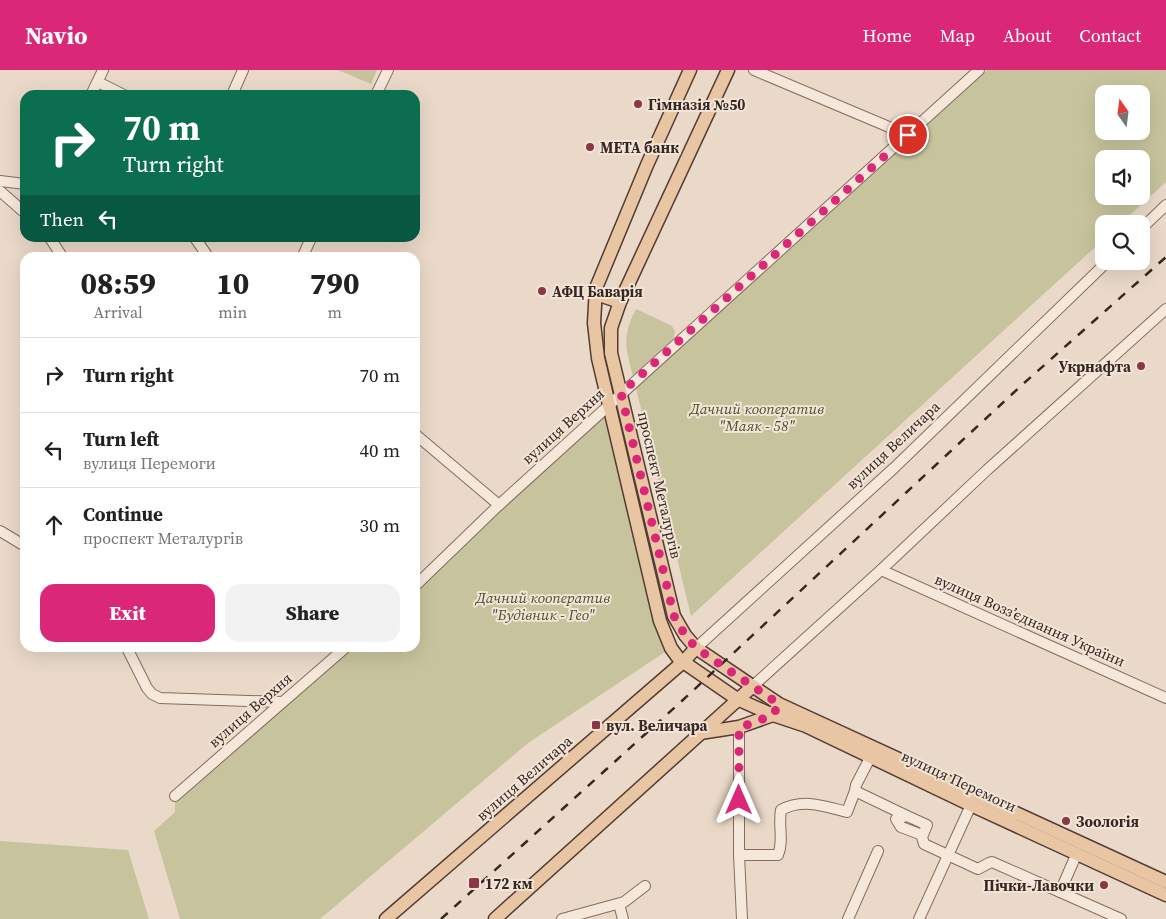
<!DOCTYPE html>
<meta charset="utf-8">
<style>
:root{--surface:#fff;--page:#f2f2f2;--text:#222;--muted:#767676;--line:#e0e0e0;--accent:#db2777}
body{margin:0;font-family:"Source Serif 4",serif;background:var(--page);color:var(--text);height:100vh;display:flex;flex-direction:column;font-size:19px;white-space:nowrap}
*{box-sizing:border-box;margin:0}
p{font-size:16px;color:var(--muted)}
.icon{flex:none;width:28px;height:28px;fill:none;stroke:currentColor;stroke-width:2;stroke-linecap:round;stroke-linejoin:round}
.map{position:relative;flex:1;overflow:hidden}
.details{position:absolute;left:20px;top:182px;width:400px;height:400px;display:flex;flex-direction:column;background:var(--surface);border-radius:15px;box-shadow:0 5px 20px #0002}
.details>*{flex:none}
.banner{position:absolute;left:20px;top:20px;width:400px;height:152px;border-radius:15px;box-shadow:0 5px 20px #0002;background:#0b6e4f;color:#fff;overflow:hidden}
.needle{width:32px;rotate:346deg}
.buttons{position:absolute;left:1095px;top:15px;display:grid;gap:10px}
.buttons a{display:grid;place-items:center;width:55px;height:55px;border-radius:10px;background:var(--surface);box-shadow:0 5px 20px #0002;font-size:25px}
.pin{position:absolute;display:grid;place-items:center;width:42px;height:42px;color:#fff;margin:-21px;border:2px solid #fff;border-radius:50%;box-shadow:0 1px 5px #0007}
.me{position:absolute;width:55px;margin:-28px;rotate:0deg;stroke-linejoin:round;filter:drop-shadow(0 0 4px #0008)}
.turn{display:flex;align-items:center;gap:18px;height:105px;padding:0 20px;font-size:22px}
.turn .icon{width:65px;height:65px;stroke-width:2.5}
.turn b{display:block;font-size:35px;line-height:42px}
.then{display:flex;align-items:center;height:48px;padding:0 20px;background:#0003;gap:10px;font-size:19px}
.eta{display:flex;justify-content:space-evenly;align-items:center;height:85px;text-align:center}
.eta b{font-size:30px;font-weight:800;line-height:35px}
.button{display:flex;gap:10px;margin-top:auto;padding:10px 20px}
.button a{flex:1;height:58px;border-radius:15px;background:var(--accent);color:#fff;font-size:20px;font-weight:800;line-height:58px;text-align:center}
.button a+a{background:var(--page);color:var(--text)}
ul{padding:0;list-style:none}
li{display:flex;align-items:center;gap:15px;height:75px;padding:0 20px;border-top:1px solid var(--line)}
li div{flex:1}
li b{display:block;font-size:19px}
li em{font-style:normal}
header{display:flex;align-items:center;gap:30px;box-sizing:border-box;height:70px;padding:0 25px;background:var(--accent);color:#fff}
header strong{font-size:24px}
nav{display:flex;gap:28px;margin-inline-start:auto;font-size:18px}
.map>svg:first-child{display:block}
.green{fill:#c7c49d;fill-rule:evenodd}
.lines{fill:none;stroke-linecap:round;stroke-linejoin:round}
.minor-casing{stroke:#846c5f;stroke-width:12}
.major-casing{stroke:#523b33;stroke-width:15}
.minor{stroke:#f5e8da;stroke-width:10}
.major{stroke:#e8c6a4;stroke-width:12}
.rail{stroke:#362721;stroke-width:2.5;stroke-dasharray:9 9;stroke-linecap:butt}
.route{stroke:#db2777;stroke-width:9;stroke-dasharray:0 16.2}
.poi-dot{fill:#8c3646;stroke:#f2e5d7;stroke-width:2}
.labels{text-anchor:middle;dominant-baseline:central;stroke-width:4;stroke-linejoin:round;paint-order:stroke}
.poi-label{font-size:15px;font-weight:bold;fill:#362721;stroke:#f2e5d7;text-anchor:start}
.park-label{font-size:15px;font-style:italic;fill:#4d502a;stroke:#f2e5d7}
.street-label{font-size:15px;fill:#362721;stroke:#f2e5d7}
</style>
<header>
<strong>Navio</strong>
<nav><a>Home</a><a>Map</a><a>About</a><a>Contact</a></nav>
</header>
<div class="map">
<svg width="1166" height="849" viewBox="0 0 1166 849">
<rect width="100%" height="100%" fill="#ead9c8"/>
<g class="green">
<path d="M338,0H377L371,14Z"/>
<path d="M987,0H1166V112L1120,154H1104V169L691,546L636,318ZM1104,24H1141V61H1104ZM1104,89H1141V126H1104Z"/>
<path d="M636,239L672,256L675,262L673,269L633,306C625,277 622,266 636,239Z"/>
<path d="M609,334L671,578L528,673L320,849H180L154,761L175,742V726L340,578H415V509Z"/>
<path d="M0,771L128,780L149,849H0Z"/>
</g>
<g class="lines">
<g class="minor-casing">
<g id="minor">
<path d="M754,0L908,65"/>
<path d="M98,12L124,25"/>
<path d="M91,25L103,0"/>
<path d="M232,25L243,0"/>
<path d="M376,25L388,0"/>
<path d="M0,111L25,114"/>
<path d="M0,121L25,143"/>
<path d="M1141,159L1166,135"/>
<path d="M50,168L63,188"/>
<path d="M195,168L209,188"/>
<path d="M302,188L311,168"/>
<path d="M415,364L499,435"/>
<path d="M0,461L25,476"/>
<path d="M881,500L1166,628"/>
<path d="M415,516L499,435L979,0"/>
<path d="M127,578L147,618L152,624L160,628L282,632"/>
<path d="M696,578L894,398L1108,191"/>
<path d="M753,616L881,500L987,400L1166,239"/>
<path d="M739,657V785L742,849"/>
<path d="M871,686L856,715L855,721L907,746"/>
<path d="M175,726L345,578"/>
<path d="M922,765L901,757L896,749L907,746L927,755L922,767L924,774L978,799L989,793L992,792L1060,822"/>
<path d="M1077,783L1060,822L1121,849"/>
<path d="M739,785H778C784,771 778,755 781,740C803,728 824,736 847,742L855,721"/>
<path d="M619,834L623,849"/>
<path d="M562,849L624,832L645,816"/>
<path d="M848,849L878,781"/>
<path d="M919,849L971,735"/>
</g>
</g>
<g class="major-casing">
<g id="major">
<path d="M690,0L647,95L596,218L594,253L598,288L660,551L671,578L679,589L737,629L773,645L806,656L971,735L1166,825"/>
<path d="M728,0L620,232L611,258V283L674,546L685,565L696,578L779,634L1166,812"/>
<path d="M596,224L620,232"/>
<path d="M700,663L739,657L773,645L775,641"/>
<path d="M386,849L683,592L696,578"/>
<path d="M495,849L753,616"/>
</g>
</g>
<use href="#minor" class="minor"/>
<use href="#major" class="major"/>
<path class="rail" d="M441,849L684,629L1023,314L1166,187"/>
</g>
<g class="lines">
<path class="route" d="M739,730V658L773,645L779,634L696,578L685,565L674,546L621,323L908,65"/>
</g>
<g class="poi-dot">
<circle cx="638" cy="34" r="5"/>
<circle cx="590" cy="77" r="5"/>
<circle cx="542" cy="221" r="5"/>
<circle cx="1141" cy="296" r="5"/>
<rect x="591" y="650" width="10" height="10" rx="2.5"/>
<circle cx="1066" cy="751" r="5"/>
<rect x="468" y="807" width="12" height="12" rx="2.5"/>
<circle cx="1104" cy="815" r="5"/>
</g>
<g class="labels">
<g class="poi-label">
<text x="648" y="34">Гімназія №50</text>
<text x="600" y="77">МЕТА банк</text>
<text x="552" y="221">АФЦ Баварiя</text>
<text x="1131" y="296" text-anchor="end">Укрнафта</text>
<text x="606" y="655">вул. Величара</text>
<text x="1076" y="751">Зоологія</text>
<text x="485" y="813">172 км</text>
<text x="1094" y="815" text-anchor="end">Пічки-Лавочки</text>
</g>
<g class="park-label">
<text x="757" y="338">Дачний кооператив<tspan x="757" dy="17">"Маяк - 58"</tspan></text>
<text x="543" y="527">Дачний кооператив<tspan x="543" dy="17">"Будівник - Гео"</tspan></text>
</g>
<g class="street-label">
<text transform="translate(563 356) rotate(-42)">вулиця Верхня</text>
<text transform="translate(893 375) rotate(-43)">вулиця Величара</text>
<text transform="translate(660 415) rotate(77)">проспект Металургів</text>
<text transform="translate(1030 550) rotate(24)">вулиця Воззʼєднання України</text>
<text transform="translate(250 640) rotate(-41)">вулиця Верхня</text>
<text transform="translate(524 708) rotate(-41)">вулиця Величара</text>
<text transform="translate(959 711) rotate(25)">вулиця Перемоги</text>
</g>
</g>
</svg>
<div class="buttons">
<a><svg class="needle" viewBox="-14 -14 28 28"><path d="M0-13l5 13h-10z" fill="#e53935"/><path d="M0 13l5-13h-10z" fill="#767676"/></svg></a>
<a><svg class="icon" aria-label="sound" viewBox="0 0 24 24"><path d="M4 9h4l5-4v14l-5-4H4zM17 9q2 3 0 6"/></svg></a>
<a><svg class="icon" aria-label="search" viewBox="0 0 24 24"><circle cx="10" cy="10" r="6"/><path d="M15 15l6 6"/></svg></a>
</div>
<div class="pin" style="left:908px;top:65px;background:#d93025"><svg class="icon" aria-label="arrive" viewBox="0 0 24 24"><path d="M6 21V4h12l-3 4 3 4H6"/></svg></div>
<svg class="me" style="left:739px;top:730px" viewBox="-20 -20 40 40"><path d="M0-17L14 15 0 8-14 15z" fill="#db2777" stroke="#fff" stroke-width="4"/></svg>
<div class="banner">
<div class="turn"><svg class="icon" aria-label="right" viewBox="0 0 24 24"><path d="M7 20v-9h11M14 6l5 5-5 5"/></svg><div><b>70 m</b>Turn right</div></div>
<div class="then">Then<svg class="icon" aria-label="left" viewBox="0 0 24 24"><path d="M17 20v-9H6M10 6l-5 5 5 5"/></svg></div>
</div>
<section class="details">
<div class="eta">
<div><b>08:59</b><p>Arrival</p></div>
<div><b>10</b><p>min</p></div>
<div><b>790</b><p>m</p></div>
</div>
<ul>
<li><svg class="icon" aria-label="right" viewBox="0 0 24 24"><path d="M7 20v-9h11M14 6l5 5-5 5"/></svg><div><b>Turn right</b></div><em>70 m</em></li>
<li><svg class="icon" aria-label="left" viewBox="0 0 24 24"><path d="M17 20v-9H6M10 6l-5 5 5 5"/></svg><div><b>Turn left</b><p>вулиця Перемоги</p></div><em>40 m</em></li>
<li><svg class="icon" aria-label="ahead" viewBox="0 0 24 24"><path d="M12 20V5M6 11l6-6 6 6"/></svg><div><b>Continue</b><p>проспект Металургів</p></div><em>30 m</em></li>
</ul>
<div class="button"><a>Exit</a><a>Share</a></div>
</section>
</div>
